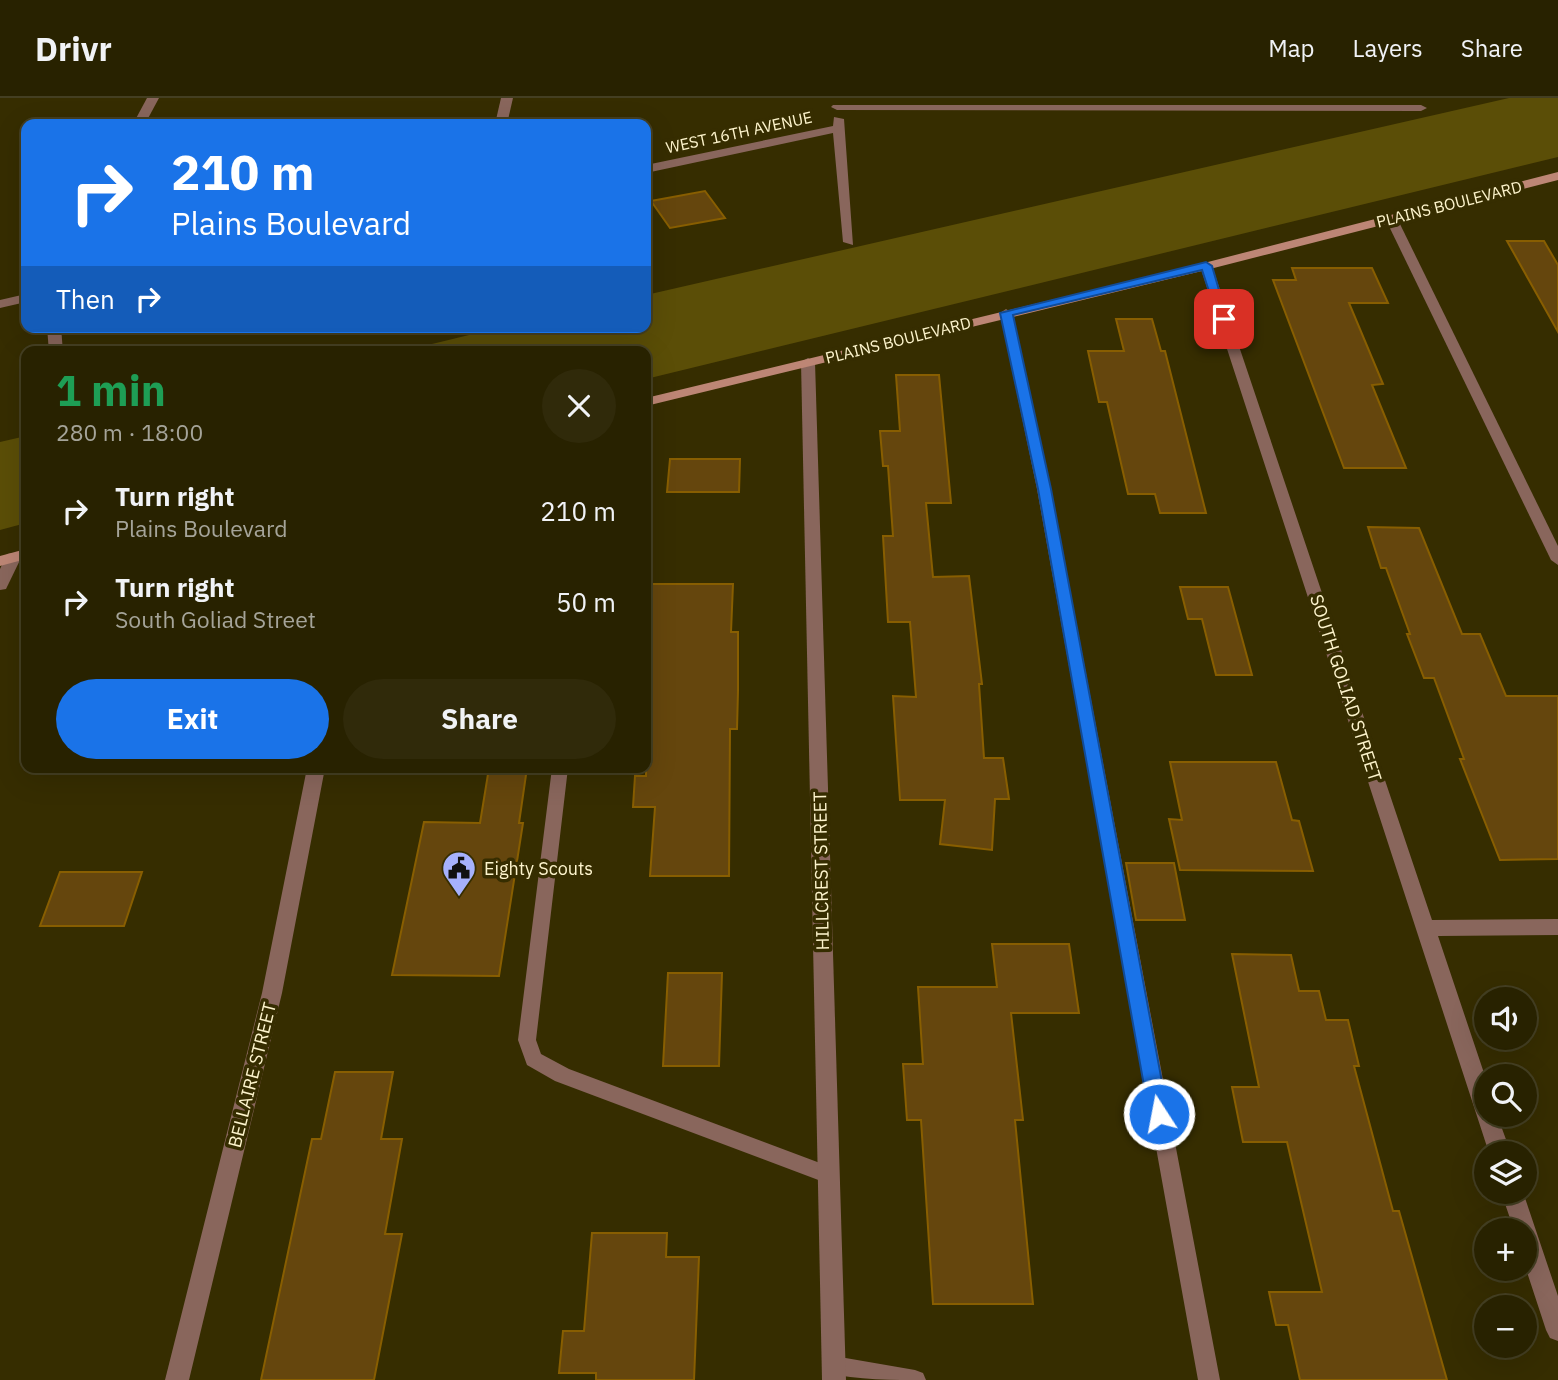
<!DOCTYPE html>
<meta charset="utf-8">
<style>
:root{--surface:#282200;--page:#302a0a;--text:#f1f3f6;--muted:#a5a499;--line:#443f22;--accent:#1a73e8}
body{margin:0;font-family:"IBM Plex Sans",sans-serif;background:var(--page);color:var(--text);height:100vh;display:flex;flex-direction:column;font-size:26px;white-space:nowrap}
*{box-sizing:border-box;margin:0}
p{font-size:23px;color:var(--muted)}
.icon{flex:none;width:38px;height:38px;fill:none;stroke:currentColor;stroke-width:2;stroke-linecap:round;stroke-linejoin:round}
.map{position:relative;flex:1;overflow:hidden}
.sheet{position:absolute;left:21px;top:248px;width:630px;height:427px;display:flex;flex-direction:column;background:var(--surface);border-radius:14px;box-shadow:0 7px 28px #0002,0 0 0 2px var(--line)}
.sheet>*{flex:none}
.top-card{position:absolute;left:21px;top:21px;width:630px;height:214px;border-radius:14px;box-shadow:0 7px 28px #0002,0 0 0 2px var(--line);background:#1a73e8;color:#fff;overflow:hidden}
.tools{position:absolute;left:1474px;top:889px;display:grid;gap:14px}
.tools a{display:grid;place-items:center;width:63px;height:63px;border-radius:50%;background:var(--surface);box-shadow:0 7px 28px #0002,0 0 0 2px var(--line);font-size:35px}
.pin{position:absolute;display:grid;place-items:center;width:60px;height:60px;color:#fff;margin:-30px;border-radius:14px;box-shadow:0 4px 10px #0006}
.me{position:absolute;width:77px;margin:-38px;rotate:349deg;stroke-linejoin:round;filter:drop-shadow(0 0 5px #0008)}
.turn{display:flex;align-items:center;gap:24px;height:147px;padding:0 35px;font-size:32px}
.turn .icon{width:91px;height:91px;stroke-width:2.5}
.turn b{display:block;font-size:49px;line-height:60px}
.then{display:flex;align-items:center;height:66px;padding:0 35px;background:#0003;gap:14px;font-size:26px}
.round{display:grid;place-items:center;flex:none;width:74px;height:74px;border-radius:37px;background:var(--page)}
.overview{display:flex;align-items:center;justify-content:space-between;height:119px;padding:0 35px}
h1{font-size:42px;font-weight:800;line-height:52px;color:#1e9e55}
.button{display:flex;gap:14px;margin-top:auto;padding:14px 35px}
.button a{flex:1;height:80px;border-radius:42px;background:var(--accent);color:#fff;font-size:28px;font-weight:800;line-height:80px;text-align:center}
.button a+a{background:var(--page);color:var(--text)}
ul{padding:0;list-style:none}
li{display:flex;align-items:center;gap:21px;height:91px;padding:0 35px}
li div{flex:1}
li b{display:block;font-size:26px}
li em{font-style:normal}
header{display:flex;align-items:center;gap:42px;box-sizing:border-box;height:98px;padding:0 35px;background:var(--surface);border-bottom:2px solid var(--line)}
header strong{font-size:33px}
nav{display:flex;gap:38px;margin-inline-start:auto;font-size:24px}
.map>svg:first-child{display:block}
.green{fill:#5b4e07}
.building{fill:#65460d;stroke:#885e01;stroke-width:2}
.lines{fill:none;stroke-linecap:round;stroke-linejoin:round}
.lane{fill:#89665c;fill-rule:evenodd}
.street{fill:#89665c;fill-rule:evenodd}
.secondary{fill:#bd8675;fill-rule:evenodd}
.route{fill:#1a73e8;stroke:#114b97;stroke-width:2}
.labels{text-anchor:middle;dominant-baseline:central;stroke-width:7;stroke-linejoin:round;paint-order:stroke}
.far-street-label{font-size:16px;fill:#fdf4cc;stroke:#362d00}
.street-label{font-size:18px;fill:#fdf4cc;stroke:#362d00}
.poi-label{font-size:18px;fill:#fdf4cc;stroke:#362d00;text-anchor:start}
</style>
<header>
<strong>Drivr</strong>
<nav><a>Map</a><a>Layers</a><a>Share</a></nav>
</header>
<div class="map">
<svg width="1558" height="1282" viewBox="0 0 1558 1282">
<rect width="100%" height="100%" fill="#362d00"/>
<g class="green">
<path d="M1509,0H1558V59L646,281V254H399L502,229H646V197Z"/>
<path d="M26,338V425L0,432V344Z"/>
</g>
<g class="building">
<path d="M705,93L725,120L670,130L651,103Z"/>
<path d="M1507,143H1544L1558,167V234Z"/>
<path d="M1292,170H1372L1388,205H1349L1383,286L1372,287L1406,370H1344L1273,182H1296Z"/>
<path d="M1116,221H1152L1161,253H1165L1206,415H1160L1155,396H1128L1107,304H1099L1088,253H1124Z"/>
<path d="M896,277H939L951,405H926L933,479L969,478L982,586H979L984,660H1003L1009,701H995L992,752L940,746L945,702H900L893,598L916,599L910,524H888L883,438H893L888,368H883L880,333H900Z"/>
<path d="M670,361H740L739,394H667Z"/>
<path d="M1368,429L1419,430L1462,536H1480L1506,598H1558V761L1500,762L1460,661H1464L1434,580H1424L1407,536H1410L1386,470H1381Z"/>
<path d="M646,486H733L731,534H738V593L737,631H730L729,778H650L655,709H633L635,678H646Z"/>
<path d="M1180,489H1228L1252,577H1216L1202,521H1188Z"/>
<path d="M1170,664H1276L1292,722L1299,723L1313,773L1180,772L1169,721L1182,722Z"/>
<path d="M489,670H527L519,725H523L499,878L392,877L424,724L480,725Z"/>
<path d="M1126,765H1174L1185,822H1136Z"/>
<path d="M60,774H142L124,828H40Z"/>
<path d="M992,846H1069L1079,915H1011L1023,1022H1015L1033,1206H933L921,1022H907L903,966H923L918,889H997Z"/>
<path d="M1232,856L1291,857L1299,893H1319L1326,922H1348L1359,968H1354L1393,1113H1399L1447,1282H1300L1288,1227H1276L1269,1194H1322L1287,1044H1243L1232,989H1259Z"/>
<path d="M668,875H722L719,968H663Z"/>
<path d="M335,974H393L381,1041H402L385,1136H402L374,1282H261L312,1041H321Z"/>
<path d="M592,1135H667L666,1159H699L694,1282H596V1275H559L563,1233H584Z"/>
</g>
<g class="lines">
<g class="lane">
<path d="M1391,117L1397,120L1558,448V467L1551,462L1385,120Z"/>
<path d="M1006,211L1012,215L1051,391L1220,1282H1198L1037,391L1000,215Z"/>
<path d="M552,670H568L536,942L541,956L569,971L836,1071L839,1077L836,1083L829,1086L555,983L527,967L518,942Z"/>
<path d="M834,1258L915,1272L923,1275L926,1282C894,1282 857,1282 826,1275L823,1268L826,1261Z"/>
</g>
<g class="street">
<path d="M147,0H159L145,26H133Z"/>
<path d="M501,0H513L507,26H495Z"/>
<path d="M833,7H1421L1427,10L1421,13L837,12L831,9Z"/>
<path d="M834,19L844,21L853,147L843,144L833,35L646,75V67L833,28Z"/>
<path d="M1206,164L1212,168L1432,822L1558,821V837L1438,838L1486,981V1017H1497L1511,1055H1489L1200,168Z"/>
<path d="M26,196V204L0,210V202Z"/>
<path d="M47,229H61L63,254H49Z"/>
<path d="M808,260L815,264L846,1282H822L801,264Z"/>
<path d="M13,455L21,460L6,491L0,492V471L7,456Z"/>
<path d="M307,670H325L282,895L189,1282H165L262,895Z"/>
<path d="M1501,1094H1523L1558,1198V1243L1550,1240L1546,1232L1524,1165V1132H1514Z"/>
</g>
<g class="secondary">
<path d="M1558,74V82L1206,172L646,308V300L1204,165Z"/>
<path d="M26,451V461L0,468V458Z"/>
</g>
</g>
<path class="route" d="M1206,164L1212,168L1228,223L1218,221L1202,172L1013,217L1051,391L1168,1016L1166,1022L1159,1024L1152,1022L1149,1016L1038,391L1000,215Z"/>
<defs>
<g id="civic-pin" transform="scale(1.75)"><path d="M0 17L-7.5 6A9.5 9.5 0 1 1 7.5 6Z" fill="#a6b1fc" stroke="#362d00"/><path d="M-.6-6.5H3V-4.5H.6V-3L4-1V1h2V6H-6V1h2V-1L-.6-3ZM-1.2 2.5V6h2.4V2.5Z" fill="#111"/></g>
</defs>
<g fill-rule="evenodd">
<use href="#civic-pin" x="459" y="770"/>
</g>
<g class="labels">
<g class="far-street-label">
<text transform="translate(739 34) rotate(-12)">WEST 16TH AVENUE</text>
<text transform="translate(1449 106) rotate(-14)">PLAINS BOULEVARD</text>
<text transform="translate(898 242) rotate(-14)">PLAINS BOULEVARD</text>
</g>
<g class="street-label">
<text transform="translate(1346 590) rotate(72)">SOUTH GOLIAD STREET</text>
<text transform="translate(821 773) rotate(-91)">HILLCREST STREET</text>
<text transform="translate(252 977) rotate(-76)">BELLAIRE STREET</text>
</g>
<g class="poi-label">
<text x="484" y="770">Eighty Scouts</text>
</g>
</g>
</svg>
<div class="tools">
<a><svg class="icon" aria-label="sound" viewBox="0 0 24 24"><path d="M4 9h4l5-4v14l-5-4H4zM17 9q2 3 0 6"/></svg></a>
<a><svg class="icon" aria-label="search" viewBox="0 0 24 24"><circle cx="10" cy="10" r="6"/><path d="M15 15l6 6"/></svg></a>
<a><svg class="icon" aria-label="layers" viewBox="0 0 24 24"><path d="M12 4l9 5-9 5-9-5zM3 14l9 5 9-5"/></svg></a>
<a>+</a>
<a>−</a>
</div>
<div class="pin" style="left:1224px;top:221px;background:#d93025"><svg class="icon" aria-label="arrive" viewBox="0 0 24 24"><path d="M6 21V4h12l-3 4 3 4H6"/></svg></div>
<svg class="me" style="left:1159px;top:1016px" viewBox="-20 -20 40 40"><circle r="17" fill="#1a73e8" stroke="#fff" stroke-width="3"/><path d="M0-11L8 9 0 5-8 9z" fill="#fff"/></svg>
<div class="top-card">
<div class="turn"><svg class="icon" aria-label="right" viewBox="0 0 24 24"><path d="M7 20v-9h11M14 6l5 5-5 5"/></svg><div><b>210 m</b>Plains Boulevard</div></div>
<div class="then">Then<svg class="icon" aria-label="right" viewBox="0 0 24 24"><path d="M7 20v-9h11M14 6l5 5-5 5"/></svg></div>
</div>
<section class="sheet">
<div class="overview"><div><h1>1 min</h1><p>280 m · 18:00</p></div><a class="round"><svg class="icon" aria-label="close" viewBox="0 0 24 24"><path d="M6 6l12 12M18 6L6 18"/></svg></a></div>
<ul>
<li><svg class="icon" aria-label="right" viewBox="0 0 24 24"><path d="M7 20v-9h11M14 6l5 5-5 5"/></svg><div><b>Turn right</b><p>Plains Boulevard</p></div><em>210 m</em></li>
<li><svg class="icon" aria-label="right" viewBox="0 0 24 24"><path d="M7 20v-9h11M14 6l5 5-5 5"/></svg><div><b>Turn right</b><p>South Goliad Street</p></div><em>50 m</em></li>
</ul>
<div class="button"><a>Exit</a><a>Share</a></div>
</section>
</div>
